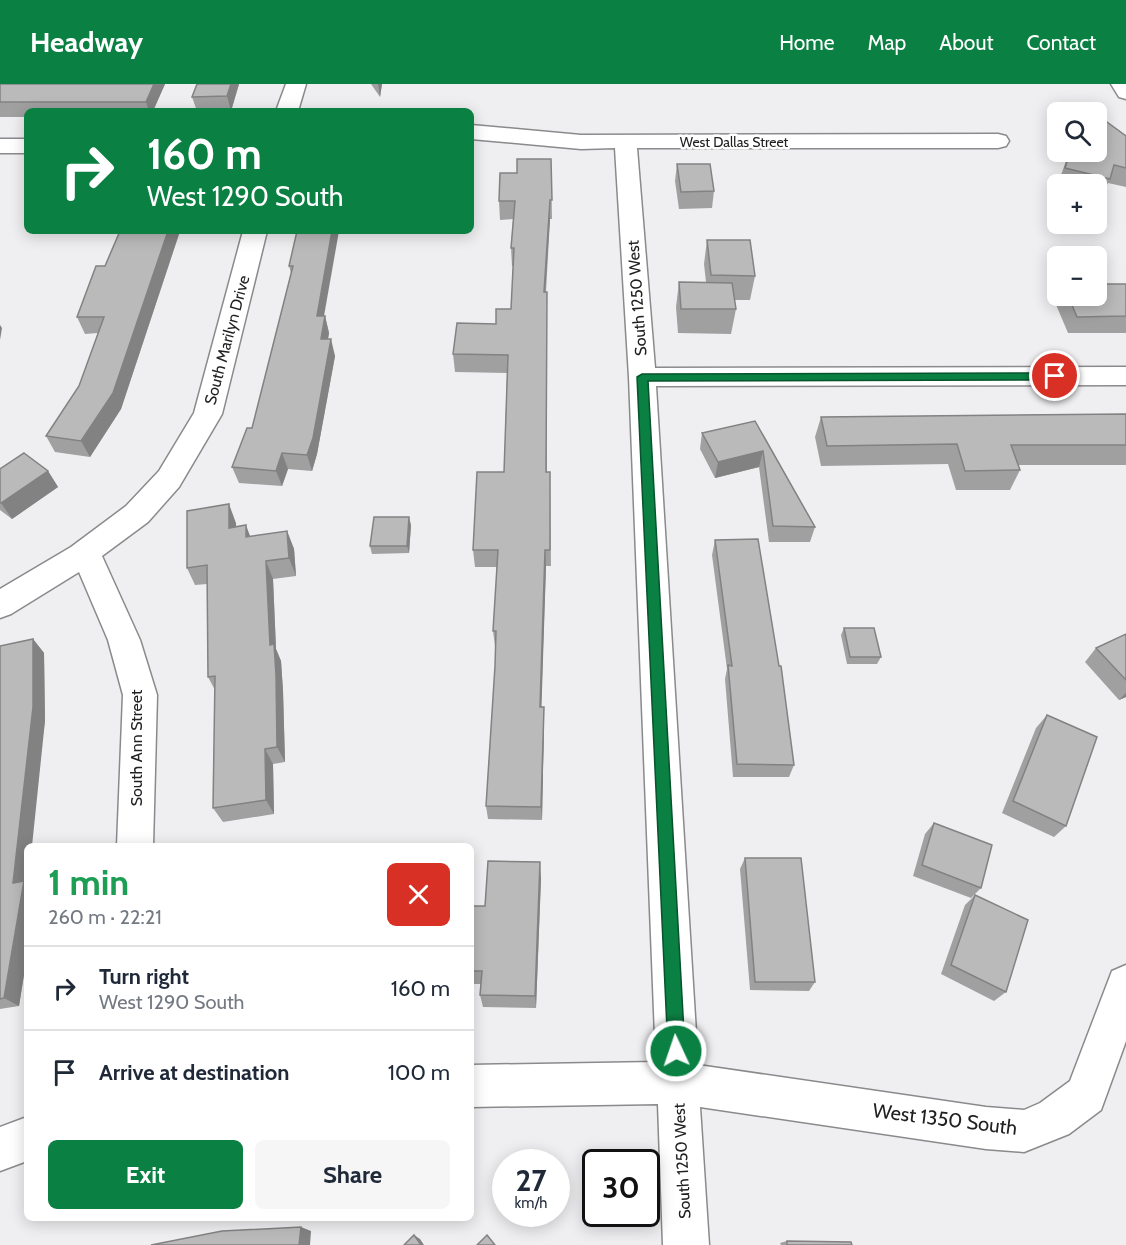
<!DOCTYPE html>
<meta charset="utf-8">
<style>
:root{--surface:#fff;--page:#f6f6f7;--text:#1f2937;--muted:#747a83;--line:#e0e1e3;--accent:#0b8043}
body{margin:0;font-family:Cabin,sans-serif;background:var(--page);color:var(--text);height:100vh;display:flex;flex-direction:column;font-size:22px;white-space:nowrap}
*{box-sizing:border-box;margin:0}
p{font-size:20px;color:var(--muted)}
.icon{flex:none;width:33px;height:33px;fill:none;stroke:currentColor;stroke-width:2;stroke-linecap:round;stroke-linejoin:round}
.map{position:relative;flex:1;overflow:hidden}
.panel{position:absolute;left:24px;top:759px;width:450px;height:378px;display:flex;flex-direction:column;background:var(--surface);border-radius:9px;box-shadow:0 3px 15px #0003}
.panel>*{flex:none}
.banner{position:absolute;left:24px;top:24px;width:450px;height:126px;border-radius:9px;box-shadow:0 3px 15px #0003;background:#0b8043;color:#fff;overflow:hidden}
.buttons{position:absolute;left:1047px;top:18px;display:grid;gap:12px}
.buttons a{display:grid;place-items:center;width:60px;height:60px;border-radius:9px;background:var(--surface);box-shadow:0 3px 15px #0003;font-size:30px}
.speed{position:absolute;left:492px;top:1065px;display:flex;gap:12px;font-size:30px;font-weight:700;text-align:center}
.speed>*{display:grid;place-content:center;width:78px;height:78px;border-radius:50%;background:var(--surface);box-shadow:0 3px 15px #0003;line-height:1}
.speed small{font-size:15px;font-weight:400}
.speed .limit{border:3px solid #111;border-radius:9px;background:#fff;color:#111}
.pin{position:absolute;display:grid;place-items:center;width:51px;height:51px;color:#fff;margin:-26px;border:3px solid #fff;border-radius:50%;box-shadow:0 2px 6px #0007}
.me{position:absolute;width:66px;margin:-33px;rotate:357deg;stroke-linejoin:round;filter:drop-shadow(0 0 4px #0008)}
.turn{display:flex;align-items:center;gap:21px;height:126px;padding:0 24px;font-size:27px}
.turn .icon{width:78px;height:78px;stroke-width:2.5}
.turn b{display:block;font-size:42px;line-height:51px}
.round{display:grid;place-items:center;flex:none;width:63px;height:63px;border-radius:9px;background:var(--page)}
.overview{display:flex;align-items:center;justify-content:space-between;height:102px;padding:0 24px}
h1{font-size:36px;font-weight:800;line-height:45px;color:#1e9e55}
.cta{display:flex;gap:12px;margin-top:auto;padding:12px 24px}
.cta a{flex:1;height:69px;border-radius:9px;background:var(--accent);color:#fff;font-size:24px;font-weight:800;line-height:69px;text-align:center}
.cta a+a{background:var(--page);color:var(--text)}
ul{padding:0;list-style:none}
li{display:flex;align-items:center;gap:18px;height:84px;padding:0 24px;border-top:2px solid var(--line)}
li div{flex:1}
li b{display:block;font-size:22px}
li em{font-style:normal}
header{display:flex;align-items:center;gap:36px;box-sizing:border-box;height:84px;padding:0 30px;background:var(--accent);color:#fff}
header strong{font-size:28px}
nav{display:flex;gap:33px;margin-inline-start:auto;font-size:21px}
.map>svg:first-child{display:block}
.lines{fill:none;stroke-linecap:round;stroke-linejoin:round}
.minor-casing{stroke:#8a8a8c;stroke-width:3}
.minor{fill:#fff;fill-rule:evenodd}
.wall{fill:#a0a0a1}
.shaded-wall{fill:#828283}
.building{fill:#bababb;stroke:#828283;stroke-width:1.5}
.route{fill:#0b8043;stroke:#07532c;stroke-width:1.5}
.labels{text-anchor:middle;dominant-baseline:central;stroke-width:5;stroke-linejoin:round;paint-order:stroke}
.far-street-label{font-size:14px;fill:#212122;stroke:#fff}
.street-label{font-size:16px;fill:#212122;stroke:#fff}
.near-street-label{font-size:20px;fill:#212122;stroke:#fff}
</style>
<header>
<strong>Headway</strong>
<nav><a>Home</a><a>Map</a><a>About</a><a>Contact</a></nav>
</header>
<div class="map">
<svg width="1126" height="1161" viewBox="0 0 1126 1161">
<rect width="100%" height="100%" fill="#efeff1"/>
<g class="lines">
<g class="minor-casing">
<g id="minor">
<path d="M286,0H306L298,27H276Z"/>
<path d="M1111,0H1126V15L1119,13Z"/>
<path d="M471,41L581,51L998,50L1006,52L1009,57L1006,62L998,64H637L655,284L1126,283V301L656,302L698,981L986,1023L1024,1026L1040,1019L1070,997L1112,887L1126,881V957L1101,1026L1069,1050L1024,1068L986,1065L700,1023L709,1161H663L658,1020L471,1023V981L656,978L629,293L615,64L581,65L471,55Z"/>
<rect x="0" y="55" width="27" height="14"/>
<path d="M243,147H267L222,330L179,403L148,438L102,472L140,556L157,611L153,762H117L123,611L108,556L79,488L11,530L0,534V505L71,463L126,422L159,387L194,329Z"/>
<path d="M27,1033V1077L0,1087V1043Z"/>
</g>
</g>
<use href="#minor" class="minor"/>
</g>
<g class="wall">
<path d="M0,0H165L153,27H27V33H0Z"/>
<path d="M239,0L231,27H197L192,13Z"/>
<path d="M371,0H382L380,13Z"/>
<path d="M1126,52V103L1108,99L1102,111L1096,110V100H1058L1069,68H1096Z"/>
<path d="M551,75L552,135H550L546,208L547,388H550L551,482H546L541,623H544V638L542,736L488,735L486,722L495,582V562L493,547L497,483H475L473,466L504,388L507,289L455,288L453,270L496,240L511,225L513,182H512L511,164L513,135L500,136L499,117L517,89Z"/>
<path d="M677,80L714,107L712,124L679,125L675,97Z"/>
<path d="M120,147H180L121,325L90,373L55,368L46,352L79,302L98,249L85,250L77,233L105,182Z"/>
<path d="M297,147L324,232H325L329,249L328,255L335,272L317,370L312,387L288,385L282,402L239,399L232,383L252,344L291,189L289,182Z"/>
<path d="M707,156L755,192L750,216H734L736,225L731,250L678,249L676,223L679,198H706L704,180Z"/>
<path d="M1126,200V249H1068L1054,216L1058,209V212H1096Z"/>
<path d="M1126,330V381H1018L1020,386L1010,406H956L948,380L821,382L815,353L821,333Z"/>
<path d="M755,337L815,443L810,458H769L759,383L715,394L700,365L702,349Z"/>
<path d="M0,385L48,387L58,403L12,435L0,426Z"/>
<path d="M236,439V443L251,453L287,447L294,465L296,492L273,495L276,565L281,577L283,607L285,678L273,680L274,730L223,738L213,724L215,606L208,593L207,500L195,501L187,484Z"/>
<path d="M411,441L409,469L372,470L370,462Z"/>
<path d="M715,456L794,681L789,693H733L725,595L727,585L712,471Z"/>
<path d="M844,544L881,573L877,580H847L841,551Z"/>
<path d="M1126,550V613L1119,616L1085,578L1096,564Z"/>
<path d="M33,555L44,569L45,637L27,762V872L19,922L0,925V562Z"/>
<path d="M1047,631L1066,742L1054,753L1002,729L1036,644Z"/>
<path d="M934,739L981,804L971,814L913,792L925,750Z"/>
<path d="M745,774L815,898L809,907L750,906L740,785Z"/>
<path d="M541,794L536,924L483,923L480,911L481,900H471V822H485Z"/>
<path d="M975,811L1006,908L994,917L941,890L965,821Z"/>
<path d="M787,1157L852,1161H781L780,1159Z"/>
</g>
<g class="shaded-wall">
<path d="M154,0H165L153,27H149L146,18Z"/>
<path d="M231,0H239L231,27L227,12Z"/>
<path d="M378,0H382L380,13Z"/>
<path d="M550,116V135L544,226V208Z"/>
<path d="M168,147H180L121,325L90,373L81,357Z"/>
<path d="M332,147H339L321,249L317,232Z"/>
<path d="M325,232L329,249L325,272L321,255Z"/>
<path d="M0,241L2,244L0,256Z"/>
<path d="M331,255L335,272L317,370L312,387L307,371Z"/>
<path d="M763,367L759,383L715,394L718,378Z"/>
<path d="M282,369L288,385L282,402L276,387Z"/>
<path d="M48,387L58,403L12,435L1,419Z"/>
<path d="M229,420L236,439L237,462L229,444Z"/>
<path d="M409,433L411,441L409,469L407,462Z"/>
<path d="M246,441L253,460L246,453Z"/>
<path d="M287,447L294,465L296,492L289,474Z"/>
<path d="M545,466L546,482L541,638L540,623Z"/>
<path d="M266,477L273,495L276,565L281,577L283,607L285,678L277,663L270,561Z"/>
<path d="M33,555L44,569L45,637L32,762H27V872L19,922L4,914Z"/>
<path d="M1126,609V613L1119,616Z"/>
<path d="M544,623V638L542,736L541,723Z"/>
<path d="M265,665L273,680L274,730L266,716Z"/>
<path d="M540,778L541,794L536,924L535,912Z"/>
<path d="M301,1143L311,1147L310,1161H299Z"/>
<path d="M414,1151L420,1155L424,1161H421Z"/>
</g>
<g class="building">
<path d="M0,0H154L146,18H0Z"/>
<path d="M197,0H231L227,12L192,13Z"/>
<path d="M1086,22L1094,28H1084Z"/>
<path d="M1096,30L1126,52V84L1114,81L1110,95L1065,84L1070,68H1096Z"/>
<path d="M517,75H551L552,116H550L544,208H547L546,388H550V466H545L540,623H544L541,723L486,722L495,582L496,547H493L498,466H473L477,388H504L508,271L453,270L457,239L496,240V225H511L514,164H511L515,117H499L500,89H517Z"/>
<path d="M677,80H710L714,107L681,108Z"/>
<path d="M120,147H168L113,309L81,357L46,352L79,302L104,233H77L96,182H105Z"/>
<path d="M297,147H332L317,232H325L321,255H331L313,354L307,371L282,369L276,387L232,383L247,344H252L293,182H289Z"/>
<path d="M707,156H750L755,192L711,191Z"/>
<path d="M679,198L732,199L736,225H681Z"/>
<path d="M1096,200H1126V232L1077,233L1068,212H1096Z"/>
<path d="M1126,330V361H1011L1020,386L965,387L957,360L827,362L821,333Z"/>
<path d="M755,337L815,443L773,442L763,367L718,378L702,349Z"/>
<path d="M24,369L48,387L1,419L0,418V385Z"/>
<path d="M229,420V444L246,441V453L287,447L289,474L266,477L270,561L274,560L276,591L277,663L265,665L266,716L213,724L215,592L208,593L207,481L187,484V427Z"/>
<path d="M374,433H409L407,462H370Z"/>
<path d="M758,455L779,582H781L794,681L737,680L728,581L732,582L715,456Z"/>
<path d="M844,544H874L881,573H850Z"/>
<path d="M1126,550V596L1096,564Z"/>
<path d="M33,555V623L13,799L24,797L4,914L0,915V562Z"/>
<path d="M1047,631L1097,653L1066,742L1013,717Z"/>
<path d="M934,739L992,761L981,804L922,781Z"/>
<path d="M745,774H801L815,898H755Z"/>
<path d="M488,777L540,778L535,912L480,911L482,887H471V822H485Z"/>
<path d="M975,811L1028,836L1006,908L951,881Z"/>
<path d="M301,1143L299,1161H151L222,1147Z"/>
<path d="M414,1151L421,1161H404Z"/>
<path d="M487,1151L495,1161H477Z"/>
<path d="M787,1157L851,1158L852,1161H787Z"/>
</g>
<path class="route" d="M1055,289L1061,292L1055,296L648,297L685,967L682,973L676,975L670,973L668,967L637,293L642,290Z"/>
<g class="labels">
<g class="far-street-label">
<text x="734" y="58">West Dallas Street</text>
</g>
<g class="street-label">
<text transform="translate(637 214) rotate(-94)">South 1250 West</text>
<text transform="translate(227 256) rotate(-75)">South Marilyn Drive</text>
<text transform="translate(136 664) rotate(-90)">South Ann Street</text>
<text transform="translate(682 1077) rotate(-93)">South 1250 West</text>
</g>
<g class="near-street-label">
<text transform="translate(945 1035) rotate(7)">West 1350 South</text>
</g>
</g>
</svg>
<div class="buttons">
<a><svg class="icon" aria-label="search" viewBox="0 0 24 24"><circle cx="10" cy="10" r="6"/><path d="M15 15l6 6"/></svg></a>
<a>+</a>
<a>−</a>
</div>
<div class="speed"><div>27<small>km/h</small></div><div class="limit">30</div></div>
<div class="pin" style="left:1055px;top:292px;background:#d93025"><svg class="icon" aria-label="arrive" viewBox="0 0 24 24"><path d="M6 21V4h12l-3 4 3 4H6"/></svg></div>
<svg class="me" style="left:676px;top:967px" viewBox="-20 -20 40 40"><circle r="17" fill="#0b8043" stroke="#fff" stroke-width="3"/><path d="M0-11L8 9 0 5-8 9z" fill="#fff"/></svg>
<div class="banner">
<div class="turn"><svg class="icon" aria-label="right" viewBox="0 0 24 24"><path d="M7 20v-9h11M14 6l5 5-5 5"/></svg><div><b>160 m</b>West 1290 South</div></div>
</div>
<section class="panel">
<div class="overview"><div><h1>1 min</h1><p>260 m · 22:21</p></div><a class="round" style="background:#d93025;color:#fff"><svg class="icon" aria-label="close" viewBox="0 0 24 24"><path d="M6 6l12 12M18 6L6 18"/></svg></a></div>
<ul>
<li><svg class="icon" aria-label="right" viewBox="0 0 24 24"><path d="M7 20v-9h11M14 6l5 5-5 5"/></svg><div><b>Turn right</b><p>West 1290 South</p></div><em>160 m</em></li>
<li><svg class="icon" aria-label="arrive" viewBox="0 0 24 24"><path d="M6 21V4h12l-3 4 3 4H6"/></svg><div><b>Arrive at destination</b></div><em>100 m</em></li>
</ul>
<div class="cta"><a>Exit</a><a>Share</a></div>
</section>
</div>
